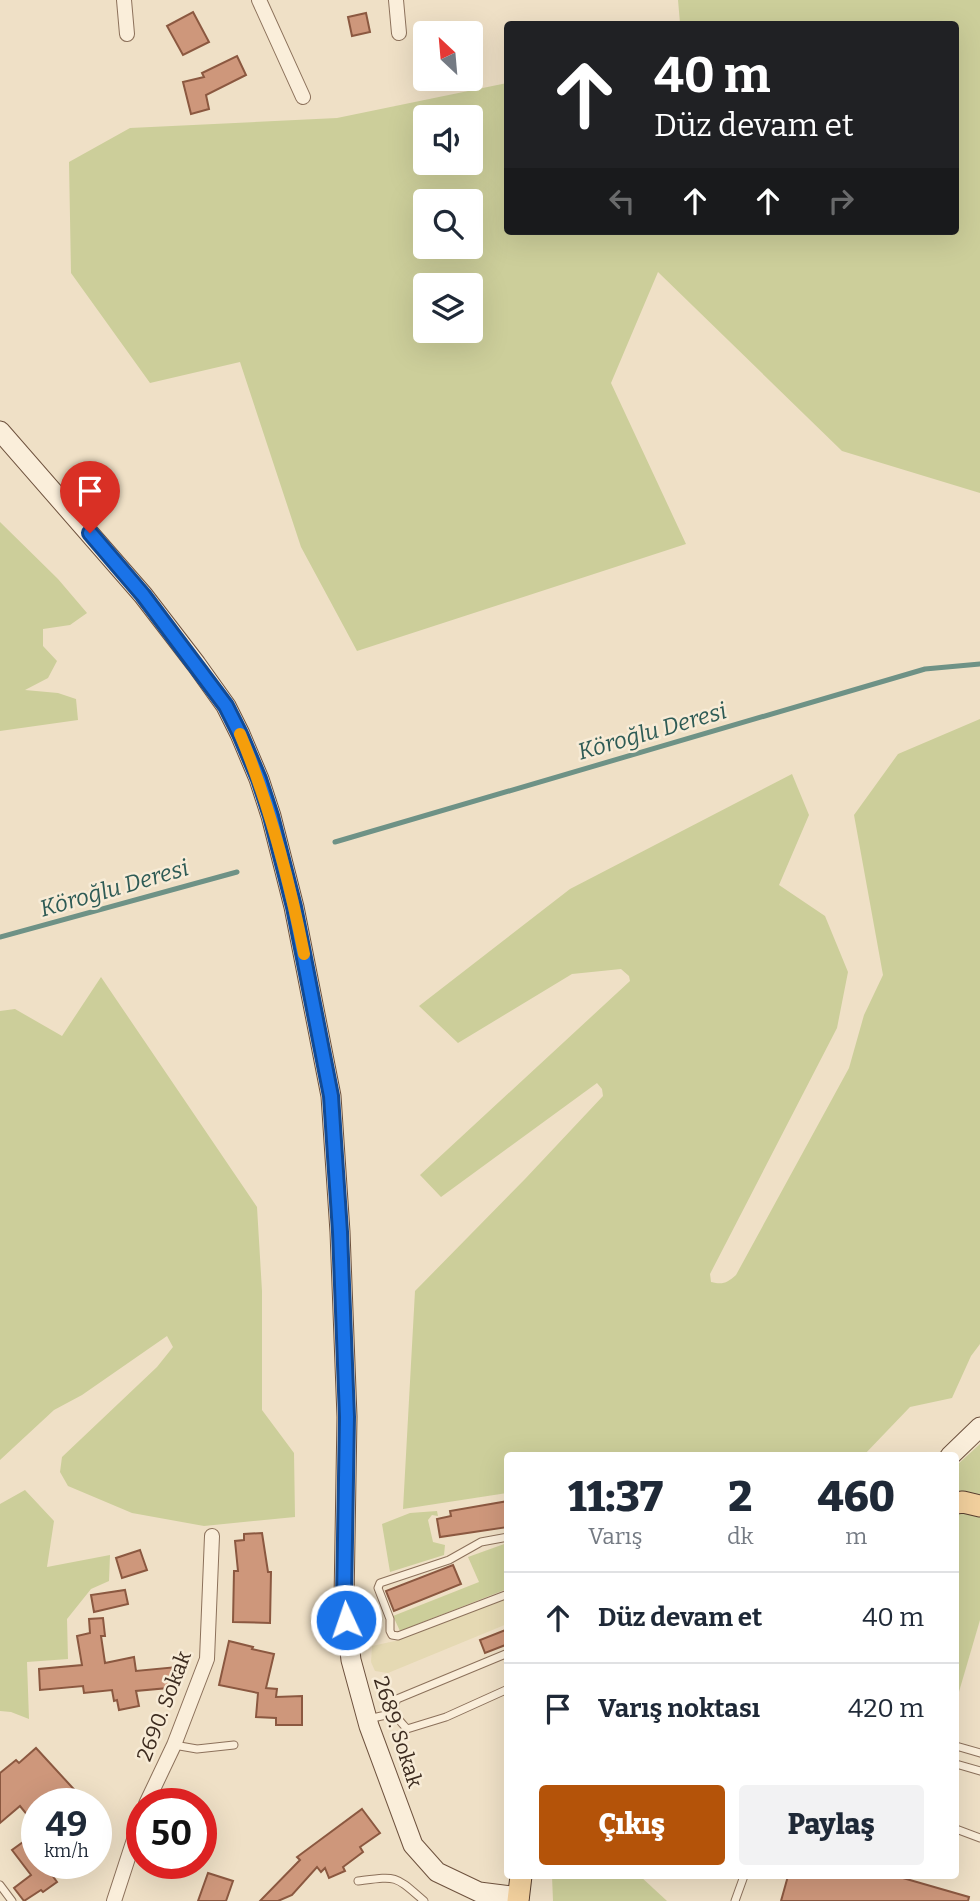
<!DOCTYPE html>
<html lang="tr">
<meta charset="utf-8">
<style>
:root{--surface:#fff;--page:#f2f2f3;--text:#1f2937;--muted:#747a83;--line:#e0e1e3;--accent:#b45309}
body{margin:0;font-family:Bitter,serif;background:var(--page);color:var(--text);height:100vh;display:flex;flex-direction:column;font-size:26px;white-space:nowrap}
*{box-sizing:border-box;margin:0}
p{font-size:23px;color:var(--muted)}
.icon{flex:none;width:38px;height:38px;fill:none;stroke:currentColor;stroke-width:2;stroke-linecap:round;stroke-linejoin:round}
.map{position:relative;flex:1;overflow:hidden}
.sheet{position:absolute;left:504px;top:1452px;width:455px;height:427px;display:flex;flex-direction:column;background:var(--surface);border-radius:7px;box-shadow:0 7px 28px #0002}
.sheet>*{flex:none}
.hud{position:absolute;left:504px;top:21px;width:455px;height:214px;border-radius:7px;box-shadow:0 7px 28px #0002;background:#202124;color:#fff;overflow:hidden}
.needle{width:46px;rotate:334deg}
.tools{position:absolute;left:413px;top:21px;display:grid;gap:14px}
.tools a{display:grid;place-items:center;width:70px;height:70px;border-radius:7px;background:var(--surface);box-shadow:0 7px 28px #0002;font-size:35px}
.speed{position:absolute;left:21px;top:1788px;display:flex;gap:14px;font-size:35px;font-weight:700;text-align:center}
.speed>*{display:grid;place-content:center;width:91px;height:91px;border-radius:50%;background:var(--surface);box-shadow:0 7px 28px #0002;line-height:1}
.speed small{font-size:18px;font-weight:400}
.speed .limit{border:10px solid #d22;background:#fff;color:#111}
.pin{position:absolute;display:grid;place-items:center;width:60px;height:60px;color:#fff;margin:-72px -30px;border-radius:50% 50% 50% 0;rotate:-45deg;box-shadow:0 0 7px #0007}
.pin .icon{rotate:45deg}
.me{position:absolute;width:77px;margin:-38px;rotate:357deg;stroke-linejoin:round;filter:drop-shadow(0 0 5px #0008)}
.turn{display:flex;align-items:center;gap:24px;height:147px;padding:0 35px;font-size:32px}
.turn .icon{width:91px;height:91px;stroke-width:2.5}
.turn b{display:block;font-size:49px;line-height:60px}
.lanes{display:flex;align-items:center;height:66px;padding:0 35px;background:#0003;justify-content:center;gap:35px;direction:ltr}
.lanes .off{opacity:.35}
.eta{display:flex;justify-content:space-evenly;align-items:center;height:119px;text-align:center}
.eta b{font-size:42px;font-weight:800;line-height:49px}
.primary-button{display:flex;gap:14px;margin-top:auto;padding:14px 35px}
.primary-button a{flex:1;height:80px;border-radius:7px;background:var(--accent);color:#fff;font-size:28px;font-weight:800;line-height:80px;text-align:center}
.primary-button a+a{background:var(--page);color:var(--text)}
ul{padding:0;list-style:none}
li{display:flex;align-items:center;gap:21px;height:91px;padding:0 35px;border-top:2px solid var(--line)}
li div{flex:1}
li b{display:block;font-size:26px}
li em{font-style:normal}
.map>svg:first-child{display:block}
.farmland{fill:#e5d9b3}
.green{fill:#ccce9a;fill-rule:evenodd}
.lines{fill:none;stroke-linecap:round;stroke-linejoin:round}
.stream{stroke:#6e9286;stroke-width:5}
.building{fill:#ce977b;stroke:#8b5840;stroke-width:2}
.lane-casing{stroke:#8c715b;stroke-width:9}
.street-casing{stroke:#8c715b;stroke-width:16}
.secondary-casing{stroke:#6e523e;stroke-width:21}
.primary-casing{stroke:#593f2f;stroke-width:23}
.lane{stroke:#faeeda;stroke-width:7}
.street{stroke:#faeeda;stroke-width:14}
.secondary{stroke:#faeeda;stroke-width:19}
.primary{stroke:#f3d19e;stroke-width:21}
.route-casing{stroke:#114b97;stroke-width:18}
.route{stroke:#1a73e8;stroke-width:12}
.slow{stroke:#f59e0b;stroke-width:12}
.labels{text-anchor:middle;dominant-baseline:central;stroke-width:5;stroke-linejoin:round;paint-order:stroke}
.street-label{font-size:21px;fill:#3c2b1f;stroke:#f7ebd6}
.water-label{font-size:23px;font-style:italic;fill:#2e5b55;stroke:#f7ebd6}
</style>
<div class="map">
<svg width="980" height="1901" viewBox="0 0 980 1901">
<rect width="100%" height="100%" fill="#efe0c6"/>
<path class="farmland" d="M507,1597V1624L388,1673L375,1671L371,1662L372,1646L395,1641Z"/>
<g class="green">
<path d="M678,0H980V493L842,451L658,272L611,383L686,544L357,651L301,547L240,362L150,383L71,273L69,162L130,128L337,118L507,83L508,231H956V24H678L680,23ZM471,117V163H425V117ZM471,201V247H425V201ZM471,285V331H425V285Z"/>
<path d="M0,522L58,579L87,613L70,625L43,629V646L57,661L48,678L25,690L58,693L76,699L78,720L0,731Z"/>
<path d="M980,719V1344L971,1356L952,1398L910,1407L863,1456H508L507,1493L403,1509L415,1291L525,1179L603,1096L602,1089L597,1083L441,1197L420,1175L630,981L629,976L621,969L572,974L458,1043L419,1006L570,889L792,774L809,815L779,885L825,916L848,972L837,1028L710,1274L711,1282C723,1285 727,1283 736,1275L849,1068L864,1015L883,975L854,815L898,754Z"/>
<path d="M101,977L257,1207L262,1291V1410L294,1453L295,1517L204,1526L132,1513L68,1486L60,1472L62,1457L157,1367L173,1347L167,1336L82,1395L54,1410L0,1460V1011L15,1009L62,1036Z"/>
<path d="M980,1444V1497L956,1492V1466Z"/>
<path d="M25,1490L54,1521L47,1567L110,1555L109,1581L91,1589L67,1619L68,1659L27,1662L29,1719L11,1712L0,1711V1504Z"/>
<path d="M437,1511L438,1516L432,1515L428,1520L433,1542L445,1545L444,1555L390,1572L382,1524L410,1513Z"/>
<path d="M956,1512L980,1516V1620L956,1702Z"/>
<path d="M507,1543V1589L400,1631L393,1616L479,1582L468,1557Z"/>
<path d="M552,1876H640L667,1901H553Z"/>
</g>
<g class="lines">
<g class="stream">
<path d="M335,842L925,669L980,664"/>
<path d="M0,937L237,872"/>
</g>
</g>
<g class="building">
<path d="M193,12L209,42L183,55L167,26Z"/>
<path d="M366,13L370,32L352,36L348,17Z"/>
<path d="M237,56L246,75L206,95L209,109L191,114L183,82L204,77L202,73Z"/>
<path d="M508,1501V1527L440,1537L437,1519L451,1516L450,1511Z"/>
<path d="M262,1533L268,1572H271L270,1623L233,1622L234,1571H238L235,1541L244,1540V1534Z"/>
<path d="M140,1550L147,1570L122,1578L116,1558Z"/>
<path d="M453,1565L461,1584L394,1611L386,1591Z"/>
<path d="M125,1590L128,1604L94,1612L91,1595Z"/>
<path d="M103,1618L105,1636H101L105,1663L134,1657L136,1671L177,1667L179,1687L136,1691L139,1706L119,1710L117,1700L114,1701L112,1690L84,1693L83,1686L40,1690L39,1669L82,1665L77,1636L90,1633L89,1619Z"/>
<path d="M508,1629V1644L485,1653L480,1640Z"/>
<path d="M229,1641L253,1647L252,1649L274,1654L266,1688L277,1689L276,1697L302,1696V1725H276V1718L256,1717L258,1693L219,1685Z"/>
<path d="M36,1748L81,1797L72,1804H37V1827L20,1806L0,1823V1773L16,1760L19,1763Z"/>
<path d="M362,1809L380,1833L360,1847L363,1852L343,1867L345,1871L329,1878L325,1868L321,1872L317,1867L292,1895L278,1901H260L300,1860L297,1857Z"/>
<path d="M37,1832V1864H44L57,1882L43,1892L41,1890L24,1901L14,1888L31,1875L12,1850Z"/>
<path d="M208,1873L233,1881L226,1901H198Z"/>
<path d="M788,1876H896L969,1897L968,1901H781Z"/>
</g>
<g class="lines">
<g class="lane-casing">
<g id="lane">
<path d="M508,1537L481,1542L449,1560L380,1583L378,1588L390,1619V1631L392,1635L398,1636L508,1594"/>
<path d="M508,1653L397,1699C390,1712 399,1720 407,1729L446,1717L508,1689"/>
<path d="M368,1719L395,1713"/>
<path d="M174,1745L197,1749L234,1745"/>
<path d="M956,1746L980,1753"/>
<path d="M956,1764L980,1771"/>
<path d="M956,1829L980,1838"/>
<path d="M358,1881C398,1876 394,1875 424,1901"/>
<path d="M0,1885L12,1901"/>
<path d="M735,1901L744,1876"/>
</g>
</g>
<g class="street-casing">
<g id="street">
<path d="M124,0L127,34"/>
<path d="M259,0L303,97"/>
<path d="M396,0L399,33"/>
<path d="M146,1804L174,1745L207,1659L212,1536"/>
<path d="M114,1901L142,1815"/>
</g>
</g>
<g class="secondary-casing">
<g id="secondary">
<path d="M0,431L143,595L196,664L226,706L240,734L259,779L271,816L294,907L331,1096L340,1232L347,1417L344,1600L351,1660L369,1726L413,1845L437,1872L479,1892L519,1897"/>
<path d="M950,1456L980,1427"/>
</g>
</g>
<g class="primary-casing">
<g id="primary">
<path d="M956,1503L963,1502L980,1506"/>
<path d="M518,1901L521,1876"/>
</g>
</g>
<use href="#lane" class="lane"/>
<use href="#street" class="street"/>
<use href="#secondary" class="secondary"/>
<use href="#primary" class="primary"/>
</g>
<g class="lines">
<g class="route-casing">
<path id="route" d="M90,533L143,595L226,706L240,734L259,779L271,816L294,907L331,1096L340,1232L347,1417L344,1600L346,1620"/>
</g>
<use href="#route" class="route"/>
<path class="slow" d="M240,734C270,805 289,879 304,954"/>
</g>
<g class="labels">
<g class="street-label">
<text transform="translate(164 1706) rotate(-69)">2690. Sokak</text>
<text transform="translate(398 1732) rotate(72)">2689. Sokak</text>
</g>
<g class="water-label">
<text transform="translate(652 731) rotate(-16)">Köroğlu Deresi</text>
<text transform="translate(114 888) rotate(-16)">Köroğlu Deresi</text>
</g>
</g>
</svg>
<div class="tools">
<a><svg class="needle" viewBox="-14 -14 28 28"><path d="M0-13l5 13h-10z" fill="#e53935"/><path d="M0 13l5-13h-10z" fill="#747a83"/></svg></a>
<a><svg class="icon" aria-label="sound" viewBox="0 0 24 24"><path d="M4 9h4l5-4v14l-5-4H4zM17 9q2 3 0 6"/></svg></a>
<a><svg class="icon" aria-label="search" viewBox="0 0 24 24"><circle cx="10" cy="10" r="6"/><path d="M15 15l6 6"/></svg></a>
<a><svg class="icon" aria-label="layers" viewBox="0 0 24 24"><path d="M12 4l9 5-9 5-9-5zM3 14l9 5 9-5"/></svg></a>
</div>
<div class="speed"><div>49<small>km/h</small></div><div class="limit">50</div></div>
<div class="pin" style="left:90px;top:533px;background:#d93025"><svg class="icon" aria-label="arrive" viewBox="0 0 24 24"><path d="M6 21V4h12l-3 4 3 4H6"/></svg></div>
<svg class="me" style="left:346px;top:1620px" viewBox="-20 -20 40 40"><circle r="17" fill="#1a73e8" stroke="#fff" stroke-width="3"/><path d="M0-11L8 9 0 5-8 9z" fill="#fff"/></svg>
<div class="hud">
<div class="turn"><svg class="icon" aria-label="ahead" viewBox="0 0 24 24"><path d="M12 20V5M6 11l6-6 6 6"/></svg><div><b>40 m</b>Düz devam et</div></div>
<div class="lanes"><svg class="icon off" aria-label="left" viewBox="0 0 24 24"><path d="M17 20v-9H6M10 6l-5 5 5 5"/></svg><svg class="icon" aria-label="ahead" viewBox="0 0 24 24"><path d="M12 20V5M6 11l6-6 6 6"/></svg><svg class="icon" aria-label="ahead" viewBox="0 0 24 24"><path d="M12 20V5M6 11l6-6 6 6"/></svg><svg class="icon off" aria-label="right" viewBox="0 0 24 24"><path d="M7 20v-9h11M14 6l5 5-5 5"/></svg></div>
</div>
<section class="sheet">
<div class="eta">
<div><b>11:37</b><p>Varış</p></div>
<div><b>2</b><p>dk</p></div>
<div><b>460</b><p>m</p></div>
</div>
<ul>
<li><svg class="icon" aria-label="ahead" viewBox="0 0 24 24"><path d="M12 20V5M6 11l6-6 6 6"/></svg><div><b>Düz devam et</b></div><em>40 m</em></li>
<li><svg class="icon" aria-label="arrive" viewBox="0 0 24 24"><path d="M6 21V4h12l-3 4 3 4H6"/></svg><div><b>Varış noktası</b></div><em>420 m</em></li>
</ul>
<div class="primary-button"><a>Çıkış</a><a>Paylaş</a></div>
</section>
</div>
